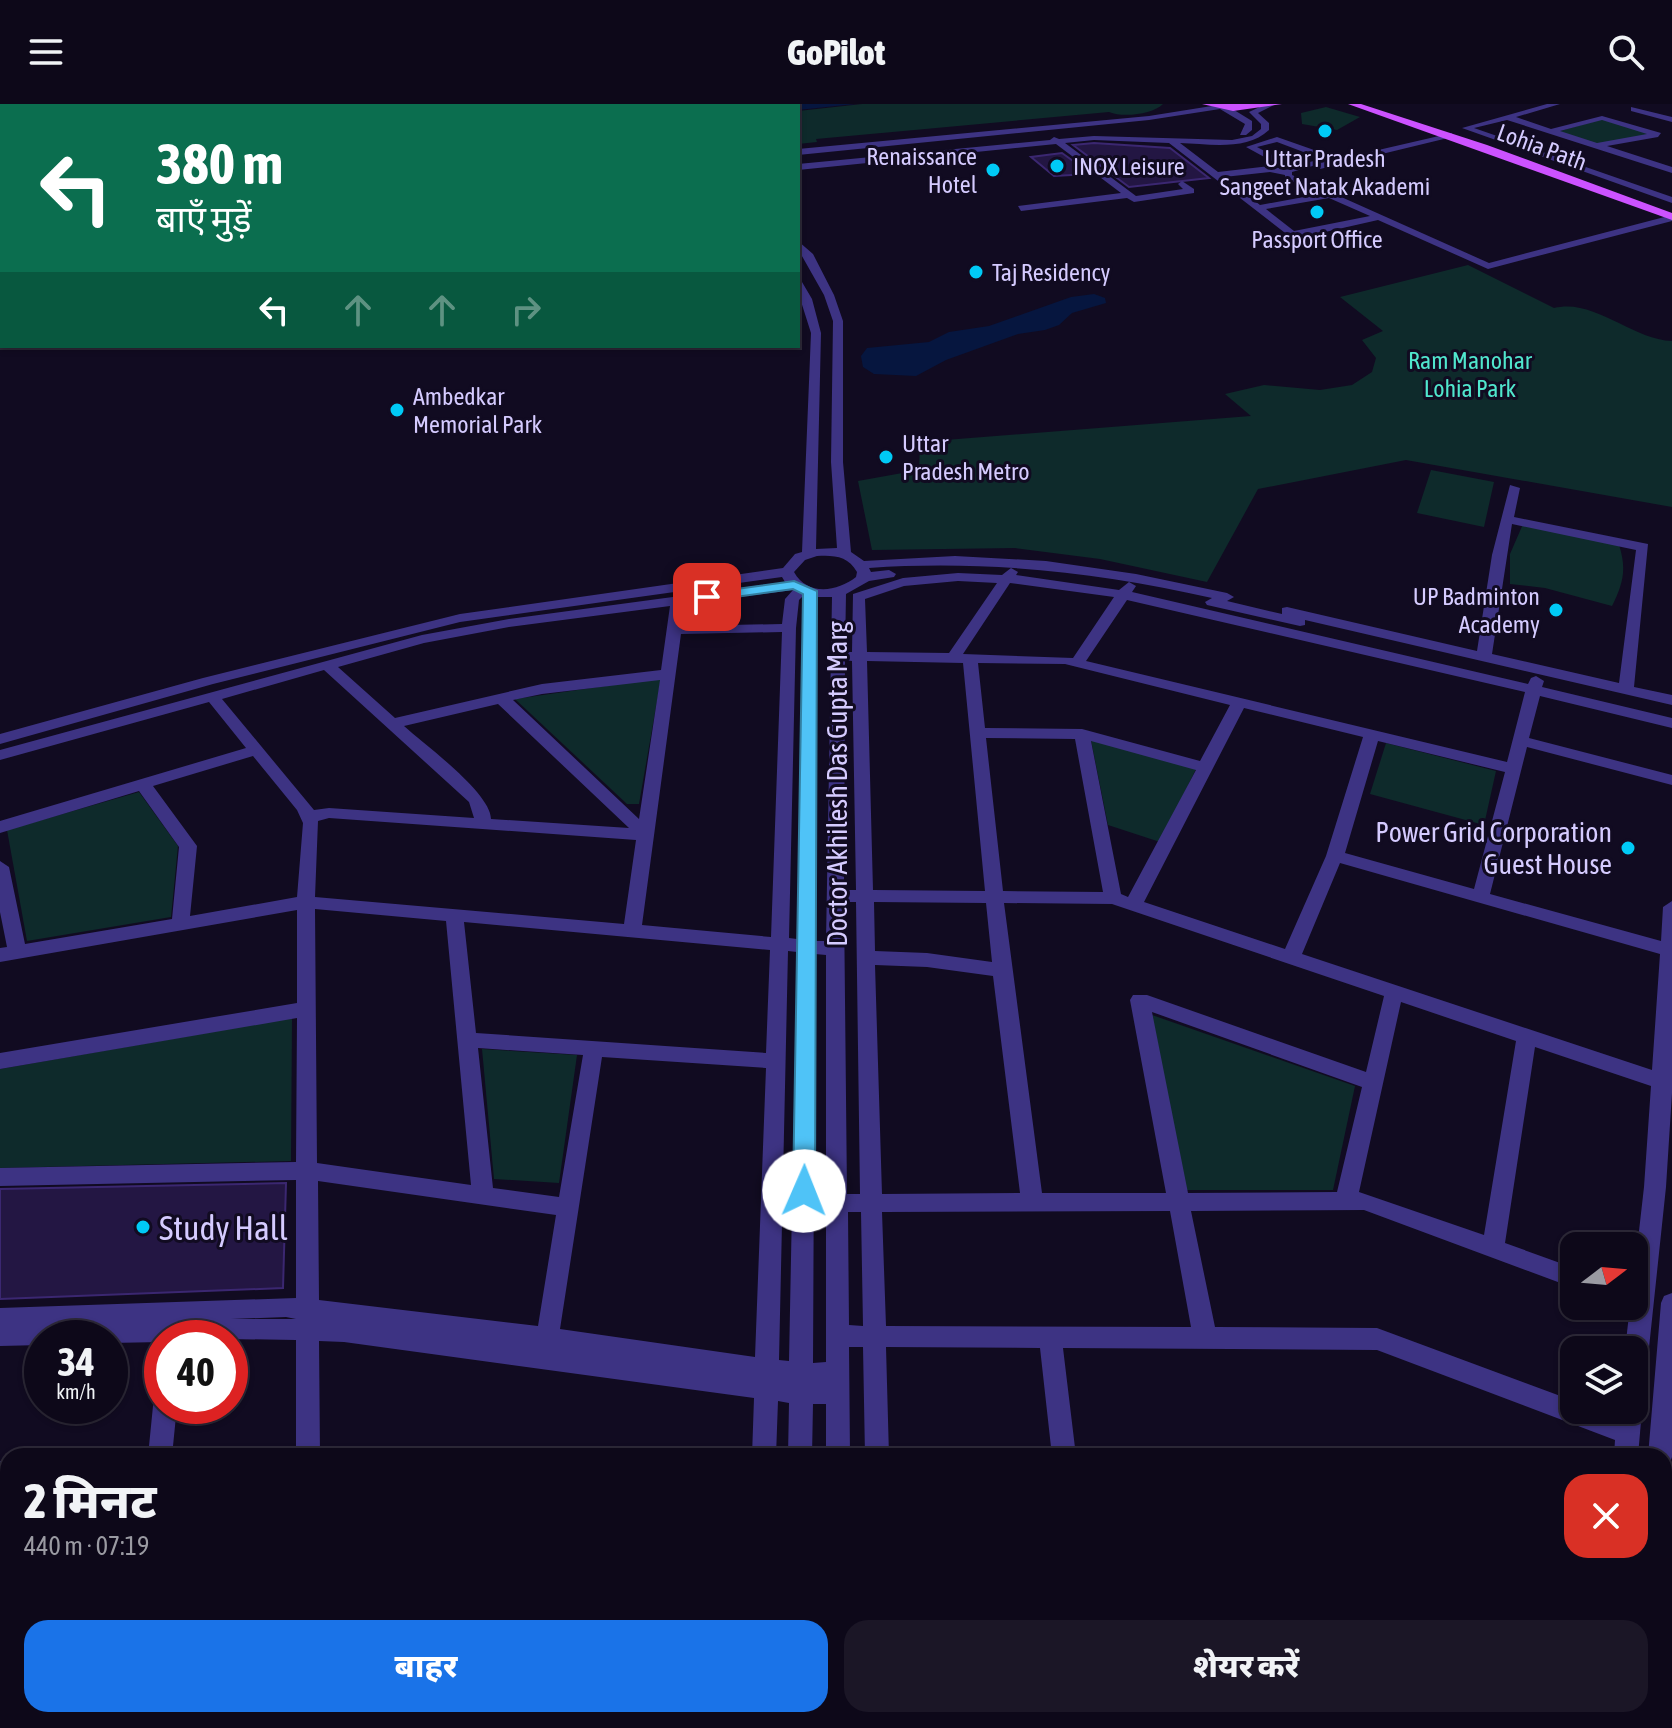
<!DOCTYPE html>
<html lang="hi">
<meta charset="utf-8">
<style>
:root{--surface:#0d0819;--page:#1b1626;--text:#f1f3f6;--muted:#9a9aa2;--line:#2d2938;--accent:#1a73e8}
body{margin:0;font-family:"Asap Condensed","Noto Sans Devanagari",sans-serif;background:var(--page);color:var(--text);height:100vh;display:flex;flex-direction:column;font-size:30px;white-space:nowrap}
*{box-sizing:border-box;margin:0}
p{font-size:26px;color:var(--muted)}
.icon{flex:none;width:44px;height:44px;fill:none;stroke:currentColor;stroke-width:2;stroke-linecap:round;stroke-linejoin:round}
.map{position:relative;flex:1;overflow:hidden}
.side{position:absolute;left:0px;top:1344px;width:1672px;height:280px;display:flex;flex-direction:column;background:var(--surface);border-radius:24px 24px 0 0;box-shadow:0 2px 6px #0004,0 0 0 2px var(--line)}
.side>*{flex:none}
.banner{position:absolute;left:0px;top:0px;width:800px;height:244px;box-shadow:0 2px 6px #0004,0 0 0 2px var(--line);background:#0b6e4f;color:#fff;overflow:hidden}
.needle{width:52px;rotate:74deg}
.controls{position:absolute;left:1560px;top:1128px;display:grid;gap:16px}
.controls a{display:grid;place-items:center;width:88px;height:88px;border-radius:16px;background:var(--surface);box-shadow:0 2px 6px #0004,0 0 0 2px var(--line);font-size:40px}
.speed{position:absolute;left:24px;top:1216px;display:flex;gap:16px;font-size:40px;font-weight:700;text-align:center}
.speed>*{display:grid;place-content:center;width:104px;height:104px;border-radius:50%;background:var(--surface);box-shadow:0 2px 6px #0004,0 0 0 2px var(--line);line-height:1}
.speed small{font-size:20px;font-weight:400}
.speed .limit{border:12px solid #d22;background:#fff;color:#111}
.pin{position:absolute;display:grid;place-items:center;width:68px;height:68px;color:#fff;margin:-34px;border-radius:16px;box-shadow:0 4px 12px #0006}
.me{position:absolute;width:88px;margin:-44px;rotate:1deg;stroke-linejoin:round;filter:drop-shadow(0 0 6px #0008)}
.turn{display:flex;align-items:center;gap:28px;height:168px;padding:0 24px;font-size:36px}
.turn .icon{width:104px;height:104px;stroke-width:2.5}
.turn b{display:block;font-size:56px;line-height:68px}
.lanes{display:flex;align-items:center;height:76px;padding:0 24px;background:#0003;justify-content:center;gap:40px;direction:ltr}
.lanes .off{opacity:.35}
.round{display:grid;place-items:center;flex:none;width:84px;height:84px;border-radius:24px;background:var(--page)}
.summary{display:flex;align-items:center;justify-content:space-between;height:136px;padding:0 24px}
h1{font-size:48px;font-weight:800;line-height:60px}
.action{display:flex;gap:16px;margin-top:auto;padding:16px 24px}
.action a{flex:1;height:92px;border-radius:24px;background:var(--accent);color:#fff;font-size:32px;font-weight:800;line-height:92px;text-align:center}
.action a+a{background:var(--page);color:var(--text)}
header{display:flex;justify-content:space-between;align-items:center;height:104px;padding:0 24px;background:var(--surface);font-size:36px;font-weight:800}
.map>svg:first-child{display:block}
.green{fill:#0e2a2b}
.water{fill:#06163f}
.building{fill:#231643;stroke:#3b2771;stroke-width:2}
.lines{fill:none;stroke-linecap:round;stroke-linejoin:round}
.minor{fill:#3d3383;fill-rule:evenodd}
.major{fill:#cc52ff;fill-rule:evenodd}
.route{fill:#4fc3f7;stroke:#337fa1;stroke-width:2}
.poi-dot{fill:#00caf6;stroke:#110b21;stroke-width:3}
.labels{text-anchor:middle;dominant-baseline:central;stroke-width:6;stroke-linejoin:round;paint-order:stroke}
.far-street-label{font-size:24px;fill:#d5cbff;stroke:#110b21}
.far-poi-label{font-size:24px;fill:#d5cbff;stroke:#110b21;text-anchor:start}
.far-park-label{font-size:24px;fill:#50e6cd;stroke:#110b21}
.street-label{font-size:28px;fill:#d5cbff;stroke:#110b21}
.poi-label{font-size:28px;fill:#d5cbff;stroke:#110b21;text-anchor:end}
.near-poi-label{font-size:34px;fill:#d5cbff;stroke:#110b21;text-anchor:start}
</style>
<header><svg class="icon" aria-label="menu" viewBox="0 0 24 24"><path d="M4 6h16M4 12h16M4 18h16"/></svg>GoPilot<svg class="icon" aria-label="search" viewBox="0 0 24 24"><circle cx="10" cy="10" r="6"/><path d="M15 15l6 6"/></svg></header>
<div class="map">
<svg width="1672" height="1624" viewBox="0 0 1672 1624">
<rect width="100%" height="100%" fill="#110b21"/>
<g class="green">
<path d="M0,0H384L2,2L0,19Z"/>
<path d="M862,0H1163C1153,10 1124,14 1109,8L816,35L817,38L798,40V7Z"/>
<path d="M1326,3L1360,13L1337,26L1302,20L1301,9Z"/>
<path d="M1602,15L1652,30L1596,40L1557,28Z"/>
<path d="M1468,161L1554,204C1594,194 1631,235 1672,237V403L1406,356L1258,385L1207,478L1100,455L1015,444L872,446L858,377L919,366L920,338L1251,312L1225,290L1264,281L1320,286L1352,281L1372,268L1376,254L1362,236L1383,227L1340,193Z"/>
<path d="M1431,366L1494,378L1484,423L1417,409Z"/>
<path d="M1523,420L1619,441C1627,465 1623,480 1612,502L1545,484L1510,480V450Z"/>
<path d="M661,574L639,700H627L515,595Z"/>
<path d="M1091,636L1196,665L1160,738L1108,721Z"/>
<path d="M1386,639L1496,667L1484,721L1370,690Z"/>
<path d="M139,688L178,742L171,813L27,837L7,726Z"/>
<path d="M1152,911L1355,982L1333,1086H1186Z"/>
<path d="M292,914L291,1057L0,1064V965Z"/>
<path d="M482,945L577,951L559,1079L494,1075Z"/>
<path d="M1294,1616H1382L1381,1624H1296Z"/>
</g>
<g class="water">
<path d="M401,0H855L798,6V2H367Z"/>
<path d="M1094,190L1105,194L1106,199L1072,209L1059,221L1045,226L1018,230L946,256L916,272L874,270L863,263L861,252L867,244L929,238L949,228L989,222L1071,193Z"/>
</g>
<g class="building">
<path d="M1094,39L1170,44L1209,74L1129,83L1073,41Z"/>
<path d="M1062,49L1091,70L1054,72L1031,53Z"/>
<path d="M286,1079L283,1184L0,1195V1085Z"/>
</g>
<g class="lines">
<g class="minor">
<path d="M673,0H681L682,2H674Z"/>
<path d="M1266,0L1274,1L1258,9L1269,19V26C1247,47 1209,40 1180,39L1218,68L1270,62L1288,66L1246,43L1277,33L1334,53L1335,56L1452,29V33L1320,65L1316,61L1292,68V71L1489,159L1672,111V117L1488,165L1378,116L1303,133L1289,132L1169,39L1094,36L1065,39L1136,92L1183,85L1178,80L1182,77L1194,85V89L1134,98L1127,94L1021,107L1018,102L1121,89L1056,40L798,66V60L1050,36L1054,33L1059,35L1094,32L1232,36L1252,32L1261,25V20L1249,8ZM1277,38L1322,55L1293,62L1257,43ZM1270,68L1285,71V74L1320,90L1260,101L1224,73ZM1329,94L1370,112L1294,127L1266,105Z"/>
<path d="M1547,0H1560L1516,13L1551,25L1602,12L1661,29L1658,33L1607,42L1672,63V69L1507,16L1474,24L1672,93V99L1462,24ZM1602,16L1647,30L1597,39L1560,27Z"/>
<path d="M1218,1H1226L1252,17V26L1246,31H1240L1245,20L1220,5L1149,16L798,51V45L1149,12Z"/>
<path d="M1631,3L1672,13V18L1631,7Z"/>
<rect x="0" y="107" width="2" height="6"/>
<path d="M798,137L813,150L834,191L843,217V358L851,448L864,457L955,452L1046,457L1136,470L1227,489L1234,493L1227,497L1282,510V504L1287,503L1477,547L1492,451L1510,381L1520,384L1514,413L1648,440L1634,583L1672,591V601L1305,516V521L1300,522L1207,501L1205,498L1212,494C1098,468 985,456 869,464L871,468L889,466L896,470L894,473L869,477L846,490L845,548H852L853,490L903,474L958,469L1002,471L1011,464L1018,468L1016,471L1119,486L1129,478L1136,482L1132,488L1528,580L1531,574L1536,572L1544,577L1542,583L1672,614V624L1540,592L1529,634L1672,671V681L1527,643L1490,790L1661,837L1663,803L1672,797V989L1666,1083L1646,1272L1642,1280L1634,1283V1246H1625L1630,1202H1634V1171L1644,1083L1651,982L1535,943L1505,1139L1574,1164V1184L1364,1106L1191,1107L1215,1223L1377,1224L1574,1297V1306H1598L1617,1313L1618,1306H1634V1296L1639,1298L1642,1306L1638,1352H1614L1615,1336L1377,1246L1063,1244L1076,1352H1052L1040,1244L886,1243L889,1352H865L863,1243H849L850,1352H826V1300H813L812,1352H788L789,1299L778,1297L776,1352H752L754,1294L344,1238L319,1237L320,1352H296V1236L162,1234V1238L110,1239V1234H42V1241L0,1242V1204L296,1194V1076L0,1082V1064L296,1058L297,914L0,965V949L297,899V806L0,858V844L7,843L0,808V757L9,763L25,840L172,815L179,743L139,687L0,729V717L246,644L209,598L0,656V646L422,531L509,515L785,478L782,473L460,518L213,580L0,640V630L203,574L460,510L783,464L795,450L802,448L811,229L798,188V177L802,178L812,195L821,229L816,445L837,444L831,358L833,217L824,191L798,145ZM1512,420L1636,446L1619,579L1492,550ZM817,452C834,451 848,452 857,468L856,473C837,488 807,492 794,468L805,456ZM958,477L997,479L949,549L867,548L865,495L904,482ZM1010,479L1114,493L1073,554L963,550ZM793,486L785,495L782,520L682,522L685,500ZM803,492L797,835L789,834L796,524L799,496ZM817,493H832L826,837H815ZM1127,496L1525,588L1507,658L1086,557ZM670,502L661,566L542,580L395,614L338,563L424,539L509,523ZM782,528L771,833L642,821L681,530ZM845,556L852,557L856,786H844ZM867,557L963,559L985,787L873,786ZM978,559L1065,560L1230,601L1200,657L1082,625L985,624ZM324,566L469,698L474,714L329,704L314,706L222,595ZM660,576L639,715L513,596L542,590ZM498,600L629,724L491,715C491,689 424,640 404,622ZM1244,604L1363,633L1326,752L1285,845L1144,798ZM986,634L1075,635L1103,788L1003,787ZM1091,637L1196,666L1128,793L1121,790ZM1378,637L1505,668L1474,785L1345,749ZM253,652L297,706L303,719L297,793L190,812L197,742L153,682ZM329,714L636,736L624,820L315,793L318,717ZM1340,759L1660,850L1652,966L1302,850ZM844,798H856L860,1090H847ZM874,798L986,799L992,858L927,849L875,847ZM1004,799L1112,800L1384,892L1366,968L1147,891H1133L1130,896L1166,1089H1042ZM315,805L446,817L471,1081L317,1059ZM464,818L770,846L766,949L476,929ZM788,847L797,848L789,1257L779,1256ZM815,850L826,851V1258L813,1259ZM875,861L927,863L993,872L1020,1089L882,1090ZM1401,898L1516,937L1484,1131L1359,1088ZM1152,908L1362,983L1337,1088L1188,1089ZM478,944L583,951L559,1093L493,1084ZM602,953L766,964L755,1253L560,1225ZM318,1077L556,1111L538,1222L319,1196ZM1170,1107L1191,1223L886,1222L882,1108ZM848,1108H861L863,1222L849,1221ZM286,1213L296,1215H231Z"/>
<path d="M1672,1189V1353L1669,1361L1664,1362V1352H1648L1661,1199L1664,1192Z"/>
<path d="M162,1292V1302H177L172,1352H148L153,1302L156,1294Z"/>
<rect x="0" y="1357" width="8" height="24"/>
<path d="M8,1493V1567L0,1571V1496Z"/>
<rect x="122" y="1616" width="28" height="8"/>
<rect x="291" y="1616" width="28" height="8"/>
<path d="M571,1616H599L598,1624H570Z"/>
<rect x="740" y="1616" width="28" height="8"/>
<rect x="785" y="1616" width="28" height="8"/>
<rect x="829" y="1616" width="28" height="8"/>
<rect x="870" y="1616" width="28" height="8"/>
<path d="M1080,1616H1108L1109,1624H1081Z"/>
<path d="M1268,1616H1296L1297,1624H1269Z"/>
<path d="M1391,1616H1419L1417,1624H1389Z"/>
<path d="M1584,1616H1612L1611,1624H1583Z"/>
<path d="M1623,1616H1651L1650,1624H1622Z"/>
</g>
<g class="major">
<path d="M1202,0H1282L1233,7Z"/>
<path d="M1348,0H1361L1487,41L1672,109V116Z"/>
</g>
</g>
<path class="route" d="M794,477L817,487L815,1087L812,1093H796L793,1087L803,490L793,485L707,497L700,493L707,489Z"/>
<g class="poi-dot">
<circle cx="1325" cy="27" r="8"/>
<circle cx="1057" cy="62" r="8"/>
<circle cx="993" cy="66" r="8"/>
<circle cx="1317" cy="108" r="8"/>
<circle cx="976" cy="168" r="8"/>
<circle cx="397" cy="306" r="8"/>
<circle cx="886" cy="353" r="8"/>
<circle cx="1556" cy="506" r="8"/>
<circle cx="1628" cy="744" r="8"/>
<circle cx="143" cy="1123" r="8"/>
</g>
<g class="labels">
<g class="far-street-label">
<text transform="translate(1542 43) rotate(20)">Lohia Path</text>
</g>
<g class="far-poi-label">
<text x="977" y="52" text-anchor="end">Renaissance<tspan x="977" dy="28">Hotel</tspan></text>
<text x="1325" y="54" text-anchor="middle">Uttar Pradesh<tspan x="1325" dy="28">Sangeet Natak Akademi</tspan></text>
<text x="1073" y="62">INOX Leisure</text>
<text x="1317" y="135" text-anchor="middle">Passport Office</text>
<text x="992" y="168">Taj Residency</text>
<text x="413" y="292">Ambedkar<tspan x="413" dy="28">Memorial Park</tspan></text>
<text x="902" y="339">Uttar<tspan x="902" dy="28">Pradesh Metro</tspan></text>
<text x="1540" y="492" text-anchor="end">UP Badminton<tspan x="1540" dy="28">Academy</tspan></text>
</g>
<g class="far-park-label">
<text x="1470" y="256">Ram Manohar<tspan x="1470" dy="28">Lohia Park</tspan></text>
</g>
<g class="street-label">
<text transform="translate(837 680) rotate(-90)">Doctor Akhilesh Das Gupta Marg</text>
</g>
<g class="poi-label">
<text x="1612" y="728">Power Grid Corporation<tspan x="1612" dy="32">Guest House</tspan></text>
</g>
<g class="near-poi-label">
<text x="159" y="1123">Study Hall</text>
</g>
</g>
</svg>
<div class="controls">
<a><svg class="needle" viewBox="-14 -14 28 28"><path d="M0-13l5 13h-10z" fill="#e53935"/><path d="M0 13l5-13h-10z" fill="#9a9aa2"/></svg></a>
<a><svg class="icon" aria-label="layers" viewBox="0 0 24 24"><path d="M12 4l9 5-9 5-9-5zM3 14l9 5 9-5"/></svg></a>
</div>
<div class="speed"><div>34<small>km/h</small></div><div class="limit">40</div></div>
<div class="pin" style="left:707px;top:493px;background:#d93025"><svg class="icon" aria-label="arrive" viewBox="0 0 24 24"><path d="M6 21V4h12l-3 4 3 4H6"/></svg></div>
<svg class="me" style="left:804px;top:1087px" viewBox="-20 -20 40 40"><circle r="19" fill="#fff"/><path d="M0-13L10 11 0 6-10 11z" fill="#4fc3f7"/></svg>
<div class="banner">
<div class="turn"><svg class="icon" aria-label="left" viewBox="0 0 24 24"><path d="M17 20v-9H6M10 6l-5 5 5 5"/></svg><div><b>380 m</b>बाएँ मुड़ें</div></div>
<div class="lanes"><svg class="icon" aria-label="left" viewBox="0 0 24 24"><path d="M17 20v-9H6M10 6l-5 5 5 5"/></svg><svg class="icon off" aria-label="ahead" viewBox="0 0 24 24"><path d="M12 20V5M6 11l6-6 6 6"/></svg><svg class="icon off" aria-label="ahead" viewBox="0 0 24 24"><path d="M12 20V5M6 11l6-6 6 6"/></svg><svg class="icon off" aria-label="right" viewBox="0 0 24 24"><path d="M7 20v-9h11M14 6l5 5-5 5"/></svg></div>
</div>
<section class="side">
<div class="summary"><div><h1>2 मिनट</h1><p>440 m · 07:19</p></div><a class="round" style="background:#d93025;color:#fff"><svg class="icon" aria-label="close" viewBox="0 0 24 24"><path d="M6 6l12 12M18 6L6 18"/></svg></a></div>
<div class="action"><a>बाहर</a><a>शेयर करें</a></div>
</section>
</div>
